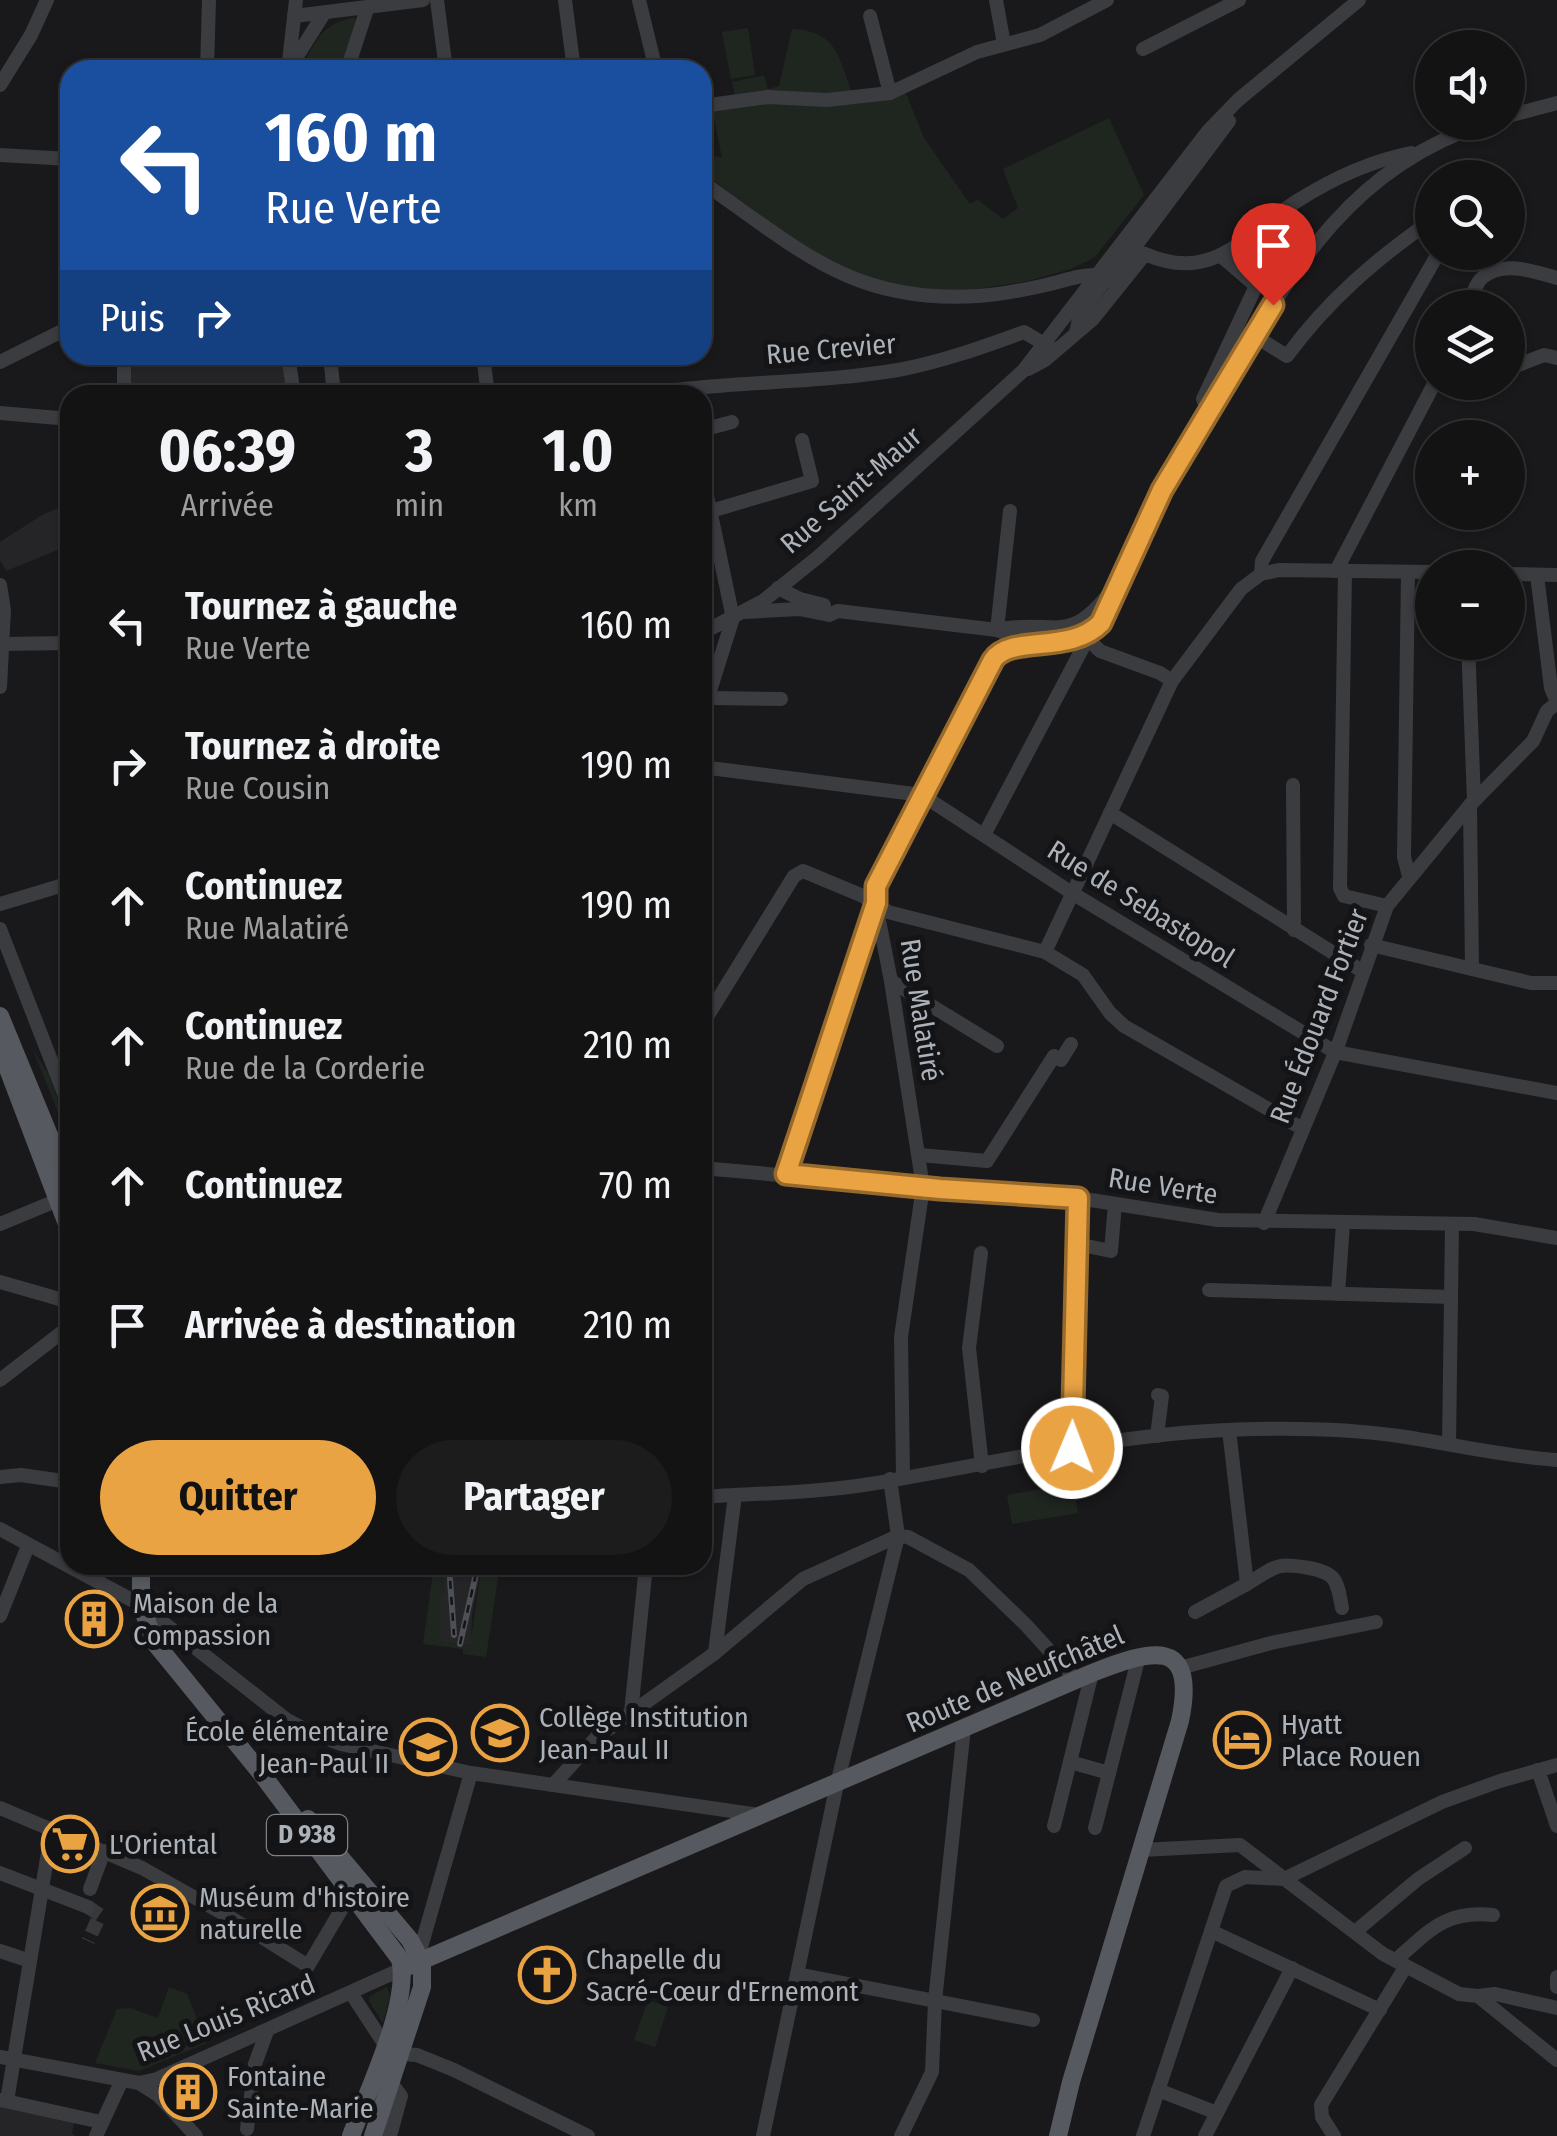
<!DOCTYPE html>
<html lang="fr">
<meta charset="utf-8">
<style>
:root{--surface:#131314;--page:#1c1c1d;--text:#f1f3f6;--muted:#9d9ea0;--line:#323234;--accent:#e9a343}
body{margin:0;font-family:"Fira Sans Condensed",sans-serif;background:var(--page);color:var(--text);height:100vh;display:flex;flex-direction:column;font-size:38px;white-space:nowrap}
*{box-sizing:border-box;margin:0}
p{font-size:32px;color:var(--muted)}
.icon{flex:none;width:55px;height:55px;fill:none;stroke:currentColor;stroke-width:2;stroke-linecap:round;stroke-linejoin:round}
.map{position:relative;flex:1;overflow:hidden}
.sheet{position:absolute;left:60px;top:385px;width:652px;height:1190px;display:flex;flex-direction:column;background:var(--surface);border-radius:30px;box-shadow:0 2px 8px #0004,0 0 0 2px var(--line)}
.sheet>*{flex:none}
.guide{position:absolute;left:60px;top:60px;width:652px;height:305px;border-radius:30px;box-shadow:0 2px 8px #0004,0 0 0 2px var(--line);background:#1a4fa0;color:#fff;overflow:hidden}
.buttons{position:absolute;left:1415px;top:30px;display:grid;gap:20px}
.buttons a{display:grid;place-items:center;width:110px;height:110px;border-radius:50%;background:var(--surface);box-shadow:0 2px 8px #0004,0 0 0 2px var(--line);font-size:50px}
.pin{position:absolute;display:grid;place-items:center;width:85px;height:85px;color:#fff;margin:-102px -42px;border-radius:50% 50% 50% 0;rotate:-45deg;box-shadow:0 0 10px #0007}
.pin .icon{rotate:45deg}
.me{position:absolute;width:110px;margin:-55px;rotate:1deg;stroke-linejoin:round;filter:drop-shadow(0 0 8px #0008)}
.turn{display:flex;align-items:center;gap:35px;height:210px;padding:0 40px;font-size:45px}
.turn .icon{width:130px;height:130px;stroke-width:2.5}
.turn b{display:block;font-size:70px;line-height:85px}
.then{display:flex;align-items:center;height:95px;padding:0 40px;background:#0003;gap:20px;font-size:38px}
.eta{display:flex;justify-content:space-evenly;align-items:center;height:170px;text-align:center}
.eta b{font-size:60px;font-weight:700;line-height:70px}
.cta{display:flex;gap:20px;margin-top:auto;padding:20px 40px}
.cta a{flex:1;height:115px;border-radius:60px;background:var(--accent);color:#111;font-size:40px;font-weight:700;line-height:115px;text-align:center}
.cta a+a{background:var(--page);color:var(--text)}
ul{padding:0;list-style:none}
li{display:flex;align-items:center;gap:30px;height:140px;padding:0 40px}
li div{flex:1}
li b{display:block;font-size:38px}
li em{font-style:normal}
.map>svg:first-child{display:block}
.built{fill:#252528}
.green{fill:#1f2620}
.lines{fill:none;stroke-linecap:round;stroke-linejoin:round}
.minor-tunnel{stroke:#36383b;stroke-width:14;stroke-dasharray:14 7;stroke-linecap:butt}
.minor{stroke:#3a3c40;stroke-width:14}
.major{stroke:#56595f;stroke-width:18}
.rail-casing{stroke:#4d5055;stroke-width:6}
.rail{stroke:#141416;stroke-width:2.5;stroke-dasharray:8;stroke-linecap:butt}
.route-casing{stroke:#976a2c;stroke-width:25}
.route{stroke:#e9a343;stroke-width:18}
.labels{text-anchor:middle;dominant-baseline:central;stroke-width:10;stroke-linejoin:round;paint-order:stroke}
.shield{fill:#141416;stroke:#7e8389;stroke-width:2.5}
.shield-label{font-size:25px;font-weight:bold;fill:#acb2ba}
.street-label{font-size:28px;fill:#acb2ba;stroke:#141416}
.poi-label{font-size:28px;fill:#acb2ba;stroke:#141416;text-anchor:start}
</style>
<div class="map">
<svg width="1557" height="2136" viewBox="0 0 1557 2136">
<rect width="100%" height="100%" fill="#19191b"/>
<g class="built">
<path d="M129,355H285L291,395H128Z"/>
<path d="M70,503V545L6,571L0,560V542L42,515Z"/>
<path d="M442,1565H482L472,1614L471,1645L440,1642V1594H444Z"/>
<path d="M0,2101L75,2118L72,2134L76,2136H0Z"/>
</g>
<g class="green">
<path d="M354,17L356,20L341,68L300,70C317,40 319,26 354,17Z"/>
<path d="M748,28L755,75L731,79L722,32Z"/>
<path d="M792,29C840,31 839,61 855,100L905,91L924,138L970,204L978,200L1003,219L1018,208L1003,169L1109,118L1144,195L1095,257L1071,269L1028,281L964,291L893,287L821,259L703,173L702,152L722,158L712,109L735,98L732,82L764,75L768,89L779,86Z"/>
<path d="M33,1050L48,1073L70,1132V1142Z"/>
<path d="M1073,1484L1078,1513L1012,1524L1007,1495Z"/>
<path d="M434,1565H442L444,1594L440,1595V1641L470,1645L482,1565H500L486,1657L463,1654V1649L423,1644Z"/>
<path d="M169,1987L187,1994L207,2043L139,2071L95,2063L117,2009L130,2008L158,2018Z"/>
<path d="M387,1987L390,1996L383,2023L369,2001L370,1996Z"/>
<path d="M648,2000L668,2007L655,2047L634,2040Z"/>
</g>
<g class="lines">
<path class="minor-tunnel" d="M88,1907L100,1915L88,1941"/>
<g class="minor">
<path d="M437,0L446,70"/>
<path d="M565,0L574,70"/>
<path d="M639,0L656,70"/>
<path d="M996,0L1004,44"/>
<path d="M294,16L423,0"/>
<path d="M870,16L890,93"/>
<path d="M1143,49L1239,0"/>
<path d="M289,69L323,15"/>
<path d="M207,70L209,0"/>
<path d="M288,70L296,0"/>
<path d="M347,70L367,9"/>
<path d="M0,85L31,35L47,0"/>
<path d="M702,106L768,97L827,100L890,93L977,52L1040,35L1107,0"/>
<path d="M1508,116L1557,103"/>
<path d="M0,155L70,159"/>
<path d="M702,182C799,249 852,304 978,296C1001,295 1023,290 1046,285C1063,281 1081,274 1098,275"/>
<path d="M70,242V279"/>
<path d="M1468,308C1472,298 1475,283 1483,277C1503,260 1536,272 1557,278"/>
<path d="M1076,333L1080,314L1104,282L1110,280L1229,121"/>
<path d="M1253,335L1287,356C1327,301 1376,259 1432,220"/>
<path d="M288,355L294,395"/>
<path d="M330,355L334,395"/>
<path d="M483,355L488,395"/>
<path d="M0,362L70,327"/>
<path d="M1028,369L1045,360L1092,320L1145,254C1214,284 1244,235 1297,201C1332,179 1370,161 1411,153"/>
<path d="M1508,369L1544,355L1557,358"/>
<path d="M1464,382H1473"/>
<path d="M124,395V355"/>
<path d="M638,395C724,381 814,384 898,370C941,362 983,347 1024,332L1051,348"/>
<path d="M1208,412L1203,399L1256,286L1221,256"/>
<path d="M0,413L70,419"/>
<path d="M702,430L732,422"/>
<path d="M702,472L733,618"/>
<path d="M711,511L812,481L802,440"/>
<path d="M1345,570L1340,888L1344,896L1387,906"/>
<path d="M1336,571L1435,382"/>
<path d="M1408,572L1404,857L1409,876"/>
<path d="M1261,574L1262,561L1439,252"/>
<path d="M1508,574L1557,575"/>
<path d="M1537,575L1551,688L1557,702"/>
<path d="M0,585L4,610L0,687"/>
<path d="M778,588L800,599L824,605"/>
<path d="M745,612L799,609L829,615L838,611L997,630C1024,641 1066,652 1092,632C1108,620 1144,528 1155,503C1174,464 1199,428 1221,391C1292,271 1347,169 1488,122"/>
<path d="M1002,629C1056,619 1067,647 1111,591"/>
<path d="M1088,629L1093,644L1100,651L1160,673L1172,681"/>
<path d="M997,630L1010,511"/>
<path d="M702,633L763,601L818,557L1023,371L1208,131L1238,100L1359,0"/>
<path d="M1468,642L1474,801"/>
<path d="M0,644L70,643"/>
<path d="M708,698L781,699"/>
<path d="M702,716L733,618"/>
<path d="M702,767L922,795L1072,893L1335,1052L1557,1093"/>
<path d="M1293,785L1294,930"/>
<path d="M1470,805L1472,969"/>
<path d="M1110,813L1362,971"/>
<path d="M984,835L1090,634"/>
<path d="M0,904L70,883"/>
<path d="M0,929L70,1109"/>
<path d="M1371,945L1531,983H1557"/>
<path d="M1045,952L1172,681L1241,589L1261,574L1279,570L1432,572"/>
<path d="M891,981L997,1046"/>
<path d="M702,1025L794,876L803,871L863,896L888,912L1045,952L1083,975L1110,1013L1124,1026L1303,1129"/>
<path d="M920,1155L987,1161L1054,1056L1061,1060L1071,1044"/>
<path d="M702,1168L968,1192L1078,1198L1218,1220L1474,1224L1557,1238"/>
<path d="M786,1174L875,904"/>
<path d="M1264,1223L1337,1048L1387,906L1470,805L1533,741L1547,711L1557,703"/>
<path d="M0,1224L70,1195"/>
<path d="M1077,1244L1111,1251L1115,1204"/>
<path d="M981,1253L969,1348L982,1466"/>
<path d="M0,1282L70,1302"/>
<path d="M1209,1290L1451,1297"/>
<path d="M1338,1294L1343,1224"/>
<path d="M0,1380L70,1326"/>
<path d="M1157,1436L1162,1396L1158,1395"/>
<path d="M1449,1444L1452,1226"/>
<path d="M1072,1448L1078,1198"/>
<path d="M0,1477L21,1475L70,1482"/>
<path d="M903,1477L901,1337L923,1187L891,981L874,895L993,660L1004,650L1041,645L1055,629"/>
<path d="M702,1497C758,1493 815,1493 870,1484C997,1463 1125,1431 1254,1429C1302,1428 1351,1429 1399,1436C1452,1444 1503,1456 1557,1460"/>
<path d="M0,1529L141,1605L287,1720L314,1734L341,1744L471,1773L759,1815"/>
<path d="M1247,1584C1277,1566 1275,1562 1309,1568C1337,1573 1337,1581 1342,1608"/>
<path d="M1195,1612L1247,1584L1229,1430"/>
<path d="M0,1616L28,1546"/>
<path d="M715,1653L735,1495"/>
<path d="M1180,1668L1271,1643L1376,1622"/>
<path d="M631,1713L646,1565"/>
<path d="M1070,1762L1109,1773"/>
<path d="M1538,1770L1557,1826"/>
<path d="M553,1785L596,1738L715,1653L803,1579L898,1536L908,1537L969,1570L1026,1625L1076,1680"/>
<path d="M0,1808L142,1868L231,1918L308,1966L347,1900L352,1897"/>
<path d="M1054,1826L1092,1673"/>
<path d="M1095,1828L1139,1656"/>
<path d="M1141,1850L1240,1845L1383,1954L1459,1994L1478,1996L1557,2060"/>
<path d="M0,1873L88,1907"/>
<path d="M90,1889L104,1851"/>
<path d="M1211,1931L1380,2010"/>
<path d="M1356,1931L1418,1879L1465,1848"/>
<path d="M0,1951L30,1961"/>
<path d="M419,1954L471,1773"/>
<path d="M1396,1960C1429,1931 1445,1910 1493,1915"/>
<path d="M797,1974L1033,2020"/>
<path d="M1557,1977V1987"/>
<path d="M351,1993L385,2045L402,2054L417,2055L454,2070L588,2136"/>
<path d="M1478,1996L1495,1994L1557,2008"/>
<path d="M0,2057L139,2083L157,2079L402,1969"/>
<path d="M139,2083L158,2095L196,2136"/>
<path d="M1158,2090L1217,2113"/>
<path d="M1,2100L101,2122"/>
<path d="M7,2101L52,1828"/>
<path d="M247,2129L255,2064L267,2031"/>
<path d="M96,2136L122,2080"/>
<path d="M390,2136L401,2096L392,2084"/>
<path d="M763,2136L837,1784L898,1536L890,1479"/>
<path d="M901,2136L932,2072L935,2001L964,1728"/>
<path d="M1143,2136L1226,1886L1245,1877L1284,1879L1442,1802L1500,1781L1557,1765"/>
<path d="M1205,2136L1292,1968"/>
<path d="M1334,2136L1322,2117L1321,2105L1406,1966"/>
</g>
<g class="major">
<path d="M0,1016L70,1186"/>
<path d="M0,1048L70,1232"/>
<path d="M141,1565V1605L155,1643L261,1773L400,1959C411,2002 367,2093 351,2136"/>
<path d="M308,1819L410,1940L422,1963V1987L373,2136"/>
<path d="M402,1969L1092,1673C1150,1650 1198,1635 1180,1721L1071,2082L1058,2136"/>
</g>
<g class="rail-casing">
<g id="rail">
<path d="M449,1565L454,1635"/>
<path d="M460,1644L478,1565"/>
</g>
</g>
<use href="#rail" class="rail"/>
</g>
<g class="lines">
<g class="route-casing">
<path id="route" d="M1072,1448L1078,1198L940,1189L786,1174L876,903V886L993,660C1011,634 1070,655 1101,623L1162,490L1273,305"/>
</g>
<use href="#route" class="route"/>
</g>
<defs>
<g id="building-ring" transform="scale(2.875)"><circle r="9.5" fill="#141416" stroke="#e9a343" stroke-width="1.5"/><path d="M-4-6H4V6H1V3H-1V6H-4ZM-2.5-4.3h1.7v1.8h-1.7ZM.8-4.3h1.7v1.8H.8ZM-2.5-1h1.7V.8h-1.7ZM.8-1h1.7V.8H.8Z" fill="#e9a343"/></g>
<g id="school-ring" transform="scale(2.875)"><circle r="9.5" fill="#141416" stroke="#e9a343" stroke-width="1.5"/><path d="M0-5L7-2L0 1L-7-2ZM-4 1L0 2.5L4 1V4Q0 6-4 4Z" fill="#e9a343"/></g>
<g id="hotel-ring" transform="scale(2.875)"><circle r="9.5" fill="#141416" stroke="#e9a343" stroke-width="1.5"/><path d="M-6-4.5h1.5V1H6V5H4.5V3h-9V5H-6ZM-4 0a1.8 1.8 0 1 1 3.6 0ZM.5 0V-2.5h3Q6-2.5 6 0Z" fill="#e9a343"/></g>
<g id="supermarket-ring" transform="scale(2.875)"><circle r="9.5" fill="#141416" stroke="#e9a343" stroke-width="1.5"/><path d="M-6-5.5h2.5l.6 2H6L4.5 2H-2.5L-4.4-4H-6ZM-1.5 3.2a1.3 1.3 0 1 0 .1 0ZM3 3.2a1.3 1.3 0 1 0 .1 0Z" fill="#e9a343"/></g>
<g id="museum-ring" transform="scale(2.875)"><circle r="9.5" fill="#141416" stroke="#e9a343" stroke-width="1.5"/><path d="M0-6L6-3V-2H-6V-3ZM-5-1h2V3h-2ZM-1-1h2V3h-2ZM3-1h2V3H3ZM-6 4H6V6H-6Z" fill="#e9a343"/></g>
<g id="church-ring" transform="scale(2.875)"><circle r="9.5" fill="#141416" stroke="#e9a343" stroke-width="1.5"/><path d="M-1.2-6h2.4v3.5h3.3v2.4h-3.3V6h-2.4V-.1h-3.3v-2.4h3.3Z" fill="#e9a343"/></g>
</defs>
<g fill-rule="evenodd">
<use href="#building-ring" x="94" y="1619"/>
<use href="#school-ring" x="500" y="1733"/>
<use href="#hotel-ring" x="1242" y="1740"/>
<use href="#school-ring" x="428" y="1747"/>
<use href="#supermarket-ring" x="70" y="1844"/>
<use href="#museum-ring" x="160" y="1913"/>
<use href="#church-ring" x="547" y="1975"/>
<use href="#building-ring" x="188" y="2092"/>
</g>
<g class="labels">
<rect class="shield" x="267" y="1815" width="80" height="40" rx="8"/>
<g class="shield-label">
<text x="307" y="1835">D 938</text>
</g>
<g class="street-label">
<text transform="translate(831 349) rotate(-5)">Rue Crevier</text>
<text transform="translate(851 490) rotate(-41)">Rue Saint-Maur</text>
<text transform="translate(1141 904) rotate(32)">Rue de Sebastopol</text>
<text transform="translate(921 1010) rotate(81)">Rue Malatiré</text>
<text transform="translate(1319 1016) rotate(-69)">Rue Édouard Fortier</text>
<text transform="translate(1163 1186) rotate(9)">Rue Verte</text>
<text transform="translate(1015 1679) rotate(-23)">Route de Neufchâtel</text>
<text transform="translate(226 2018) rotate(-22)">Rue Louis Ricard</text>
</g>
<g class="poi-label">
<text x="133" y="1603">Maison de la<tspan x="133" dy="32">Compassion</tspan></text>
<text x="539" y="1717">Collège Institution<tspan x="539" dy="32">Jean-Paul II</tspan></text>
<text x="1281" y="1724">Hyatt<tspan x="1281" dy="32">Place Rouen</tspan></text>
<text x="389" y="1731" text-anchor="end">École élémentaire<tspan x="389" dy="32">Jean-Paul II</tspan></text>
<text x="109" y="1844">L'Oriental</text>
<text x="199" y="1897">Muséum d'histoire<tspan x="199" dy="32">naturelle</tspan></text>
<text x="586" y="1959">Chapelle du<tspan x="586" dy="32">Sacré-Cœur d'Ernemont</tspan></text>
<text x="227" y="2076">Fontaine<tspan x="227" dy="32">Sainte-Marie</tspan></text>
</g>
</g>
</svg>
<div class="buttons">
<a><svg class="icon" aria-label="sound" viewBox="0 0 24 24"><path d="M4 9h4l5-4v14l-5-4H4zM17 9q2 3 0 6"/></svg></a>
<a><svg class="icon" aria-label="search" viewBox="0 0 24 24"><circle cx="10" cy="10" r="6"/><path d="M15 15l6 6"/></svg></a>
<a><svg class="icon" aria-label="layers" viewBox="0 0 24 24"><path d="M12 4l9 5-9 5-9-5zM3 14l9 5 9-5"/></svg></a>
<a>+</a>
<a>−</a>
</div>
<div class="pin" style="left:1273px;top:305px;background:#d93025"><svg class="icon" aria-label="arrive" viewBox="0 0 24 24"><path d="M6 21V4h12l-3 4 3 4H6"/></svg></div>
<svg class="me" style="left:1072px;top:1448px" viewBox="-20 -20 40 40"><circle r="17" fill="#e9a343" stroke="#fff" stroke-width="3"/><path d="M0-11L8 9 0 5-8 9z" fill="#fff"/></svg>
<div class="guide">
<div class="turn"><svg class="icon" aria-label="left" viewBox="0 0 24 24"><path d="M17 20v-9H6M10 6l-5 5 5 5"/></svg><div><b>160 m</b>Rue Verte</div></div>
<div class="then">Puis<svg class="icon" aria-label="right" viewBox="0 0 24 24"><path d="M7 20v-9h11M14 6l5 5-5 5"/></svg></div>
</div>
<section class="sheet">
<div class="eta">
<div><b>06:39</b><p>Arrivée</p></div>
<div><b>3</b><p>min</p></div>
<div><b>1.0</b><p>km</p></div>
</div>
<ul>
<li><svg class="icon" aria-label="left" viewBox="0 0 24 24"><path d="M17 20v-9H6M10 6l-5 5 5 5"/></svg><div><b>Tournez à gauche</b><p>Rue Verte</p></div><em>160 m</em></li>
<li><svg class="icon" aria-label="right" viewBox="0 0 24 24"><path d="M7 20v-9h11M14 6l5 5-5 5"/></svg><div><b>Tournez à droite</b><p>Rue Cousin</p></div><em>190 m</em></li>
<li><svg class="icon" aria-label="ahead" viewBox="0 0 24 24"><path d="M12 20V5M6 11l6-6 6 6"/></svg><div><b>Continuez</b><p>Rue Malatiré</p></div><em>190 m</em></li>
<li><svg class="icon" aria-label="ahead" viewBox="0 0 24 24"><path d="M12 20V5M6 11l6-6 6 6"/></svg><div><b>Continuez</b><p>Rue de la Corderie</p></div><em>210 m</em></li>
<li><svg class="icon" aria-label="ahead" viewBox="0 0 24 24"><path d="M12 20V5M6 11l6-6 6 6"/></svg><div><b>Continuez</b></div><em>70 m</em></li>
<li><svg class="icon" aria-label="arrive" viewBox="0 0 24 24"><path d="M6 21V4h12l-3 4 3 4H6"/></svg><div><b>Arrivée à destination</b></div><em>210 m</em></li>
</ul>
<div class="cta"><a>Quitter</a><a>Partager</a></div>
</section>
</div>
